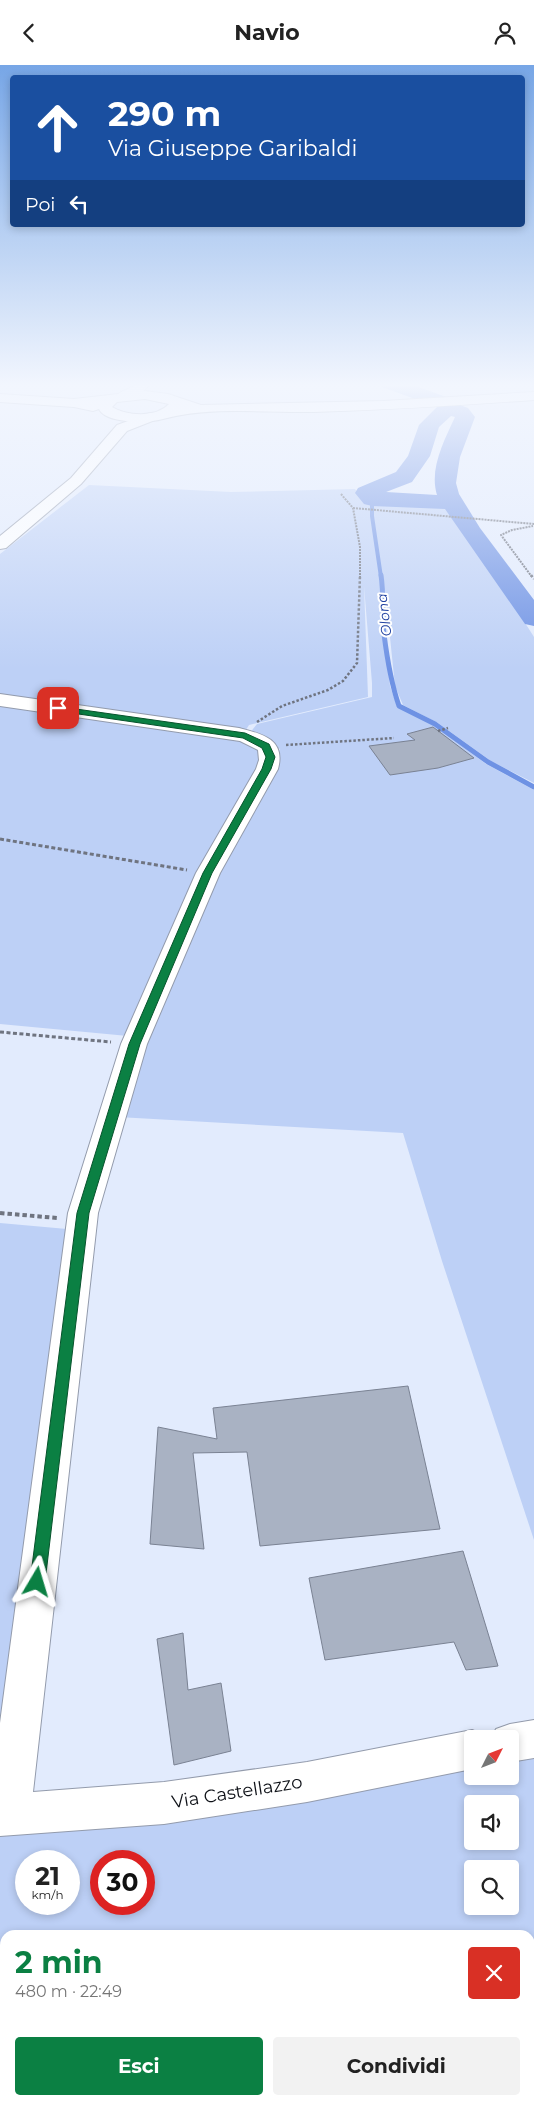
<!DOCTYPE html>
<html lang="it">
<meta charset="utf-8">
<style>
:root{--surface:#fff;--page:#f2f2f2;--text:#222;--muted:#767676;--accent:#0b8043}
body{margin:0;font-family:Montserrat,sans-serif;background:var(--page);color:var(--text);height:100vh;display:flex;flex-direction:column;font-size:19px;white-space:nowrap}
*{box-sizing:border-box;margin:0}
p{font-size:16px;color:var(--muted)}
.icon{flex:none;width:28px;height:28px;fill:none;stroke:currentColor;stroke-width:2;stroke-linecap:round;stroke-linejoin:round}
.map{position:relative;flex:1;overflow:hidden}
.drawer{position:absolute;left:0px;top:1865px;width:535px;height:175px;display:flex;flex-direction:column;background:var(--surface);border-radius:15px 15px 0 0;box-shadow:0 2px 8px #0003}
.drawer>*{flex:none}
.banner{position:absolute;left:10px;top:10px;width:515px;height:152px;border-radius:5px;box-shadow:0 2px 8px #0003;background:#1a4fa0;color:#fff;overflow:hidden}
.needle{width:32px;rotate:48deg}
.buttons{position:absolute;left:464px;top:1665px;display:grid;gap:10px}
.buttons a{display:grid;place-items:center;width:55px;height:55px;border-radius:5px;background:var(--surface);box-shadow:0 2px 8px #0003;font-size:25px}
.speed{position:absolute;left:15px;top:1785px;display:flex;gap:10px;font-size:25px;font-weight:700;text-align:center}
.speed>*{display:grid;place-content:center;width:65px;height:65px;border-radius:50%;background:var(--surface);box-shadow:0 2px 8px #0003;line-height:1}
.speed small{font-size:12px;font-weight:400}
.speed .limit{border:8px solid #d22;background:#fff;color:#111}
.pin{position:absolute;display:grid;place-items:center;width:42px;height:42px;color:#fff;margin:-21px;border-radius:10px;box-shadow:0 2px 8px #0006}
.me{position:absolute;width:55px;margin:-28px;rotate:7deg;stroke-linejoin:round;filter:drop-shadow(0 0 4px #0008)}
.turn{display:flex;align-items:center;gap:18px;height:105px;padding:0 15px;font-size:22px}
.turn .icon{width:65px;height:65px;stroke-width:2.5}
.turn b{display:block;font-size:35px;line-height:42px}
.then{display:flex;align-items:center;height:48px;padding:0 15px;background:#0003;gap:10px;font-size:19px}
.round{display:grid;place-items:center;flex:none;width:52px;height:52px;border-radius:5px;background:var(--page)}
.overview{display:flex;align-items:center;justify-content:space-between;height:85px;padding:0 15px}
h1{font-size:30px;font-weight:700;line-height:38px;color:var(--accent)}
.action{display:flex;gap:10px;margin-top:auto;padding:10px 15px}
.action a{flex:1;height:58px;border-radius:5px;background:var(--accent);color:#fff;font-size:20px;font-weight:700;line-height:58px;text-align:center}
.action a+a{background:var(--page);color:var(--text)}
header{display:flex;justify-content:space-between;align-items:center;height:65px;padding:0 15px;background:var(--surface);font-size:22px;font-weight:700}
.map>svg:first-child{display:block}
.green{fill:#bdd0f6;fill-rule:evenodd}
.lines{fill:none;stroke-linecap:round;stroke-linejoin:round}
.stream-far1{stroke:#6e92e4;stroke-width:4}
.stream{stroke:#6e92e4;stroke-width:5}
.river{fill:#6e92e4;fill-rule:evenodd}
.building{fill:#a9b2c3;stroke:#7a8293}
.minor-casing{stroke:#939bac;stroke-width:2}
.major-casing{stroke:#939bac;stroke-width:2}
.path-far3{stroke:#6f7480;stroke-width:2;stroke-dasharray:2 1;stroke-linecap:butt}
.path-far2{stroke:#6f7480;stroke-width:2.5;stroke-dasharray:2.5 2;stroke-linecap:butt}
.path-far1{stroke:#6f7480;stroke-width:3;stroke-dasharray:4 2.5;stroke-linecap:butt}
.path{stroke:#6f7480;stroke-width:4;stroke-dasharray:4.5 3;stroke-linecap:butt}
.minor{fill:#fff;fill-rule:evenodd}
.major{fill:#fff;fill-rule:evenodd}
.route{fill:#0b8043;stroke:#07532c}
.labels{text-anchor:middle;dominant-baseline:central;stroke-width:4;stroke-linejoin:round;paint-order:stroke}
.far-water-label{font-size:14px;font-style:italic;fill:#2041a0;stroke:#fff}
.near-street-label{font-size:18px;fill:#0e1117;stroke:#fff}
</style>
<header><svg class="icon" aria-label="back" viewBox="0 0 24 24"><path d="M15 5l-7 7 7 7"/></svg>Navio<svg class="icon" aria-label="person" viewBox="0 0 24 24"><circle cx="12" cy="8" r="4"/><path d="M4 21q1-7 8-7t8 7"/></svg></header>
<div class="map">
<svg width="534" height="2040" viewBox="0 0 534 2040">
<rect width="100%" height="100%" fill="#e2ebfd"/>
<g class="green">
<path d="M89,420L231,427L355,424L363,434L449,440L455,457L489,501L534,572V718L491,696L438,658L403,640L395,621L386,533L382,531L380,539L390,621L397,641L433,659L486,699L534,725V1475L442,1196L403,1068L118,1052L138,994L222,797L280,684L249,669L257,659L372,632V618L364,521L368,632L249,660L244,668L0,632V489Z"/>
<path d="M0,638L234,671L258,681L262,699L128,971L0,959Z"/>
<path d="M0,1158L67,1164L0,1682Z"/>
<path d="M534,1687V2040H0V1762L357,1719L472,1698V1711H510V1692ZM472,1739H510V1776H472ZM26,1796H69V1839H26ZM101,1796H144V1839H101ZM472,1804H510V1841H472ZM5,1870H530V2035H5Z"/>
</g>
<g class="lines">
<path class="stream-far1" d="M372,434V451L381,512"/>
<path class="stream" d="M381,510C384,530 382,549 384,569C387,593 391,618 399,641L435,659L488,697L534,722"/>
<path class="river" d="M379,318H408L457,336L460,340L468,343L475,352L460,392L456,418L459,429L480,463L534,535V561L525,559L445,444L372,441L364,439L355,428L358,423L396,407L408,391L419,360L437,342L382,322ZM451,351L455,352C444,376 429,404 437,430L386,427L412,417L430,391L439,362Z"/>
</g>
<g class="building">
<path d="M433,662L474,693L438,703L390,710L369,681L415,675L407,669Z"/>
<path d="M408,1321L440,1464L260,1481L247,1387L193,1388L204,1484L150,1479L158,1362L217,1374L213,1343Z"/>
<path d="M463,1486L498,1601L466,1605L454,1577L325,1595L309,1513Z"/>
<path d="M183,1568L188,1625L221,1618L231,1686L174,1700L157,1574Z"/>
</g>
<g class="lines">
<g class="minor-casing">
<g id="minor">
<path d="M137,318H150C143,328 130,338 117,335L115,332C120,325 131,325 137,318Z"/>
<path d="M150,348L157,352L155,355L127,366L81,419L6,483L0,484V471L71,413L117,360Z"/>
<path d="M0,629L239,663C262,669 286,674 278,704L220,808L147,979L98,1148L33,1727L164,1717L307,1697L472,1665L486,1671L488,1674H472V1704L307,1737L164,1759L0,1771V1658L68,1148L121,979L196,808L256,704L259,695L258,685L240,676L0,641Z"/>
<path d="M534,1655V1693L510,1697V1674H491L496,1664L510,1659Z"/>
</g>
</g>
<g class="major-casing">
<path id="major" d="M145,326L168,329L201,340L383,336L534,327V335C461,340 388,345 314,347C265,348 211,341 163,354C148,358 106,359 99,344L93,346L74,342L0,337V329L74,334ZM145,334L169,339C156,353 127,351 112,342L117,337Z"/>
</g>
<g class="path-far3">
<path d="M341,429L353,443L360,482V512"/>
<path d="M353,443L534,459"/>
<path d="M532,512L501,470L512,465L533,461"/>
</g>
<g class="path-far2">
<path d="M531,510L534,514"/>
<path d="M257,657L282,641L328,625L343,616L357,598L360,510"/>
<path d="M438,666L448,663"/>
<path d="M286,680L394,673"/>
</g>
<g class="path-far1">
<path d="M0,774L187,805"/>
<path d="M0,967L111,977"/>
</g>
<path class="path" d="M0,1148L57,1153"/>
<use href="#minor" class="minor"/>
<use href="#major" class="major"/>
</g>
<linearGradient id="sky" x2="0" y2="1"><stop stop-color="#77a6e6"/><stop offset="0.53" stop-color="#f2f6fe"/><stop offset="1" stop-color="#f2f6fe" stop-opacity="0"/></linearGradient>
<rect width="534" height="604" fill="url(#sky)"/>
<path class="route" d="M55,641L245,668L269,679L275,692L271,704L212,808L140,979L89,1148L45,1517L43,1522L37,1524L32,1522L30,1517L77,1148L129,979L203,808L262,704L266,692L262,683L243,673L58,646L54,643Z"/>
<g class="labels">
<g class="far-water-label">
<text transform="translate(384 550) rotate(-97)">Olona</text>
</g>
<g class="near-street-label">
<text transform="translate(237 1727) rotate(-9)">Via Castellazzo</text>
</g>
</g>
</svg>
<div class="buttons">
<a><svg class="needle" viewBox="-14 -14 28 28"><path d="M0-13l5 13h-10z" fill="#e53935"/><path d="M0 13l5-13h-10z" fill="#767676"/></svg></a>
<a><svg class="icon" aria-label="sound" viewBox="0 0 24 24"><path d="M4 9h4l5-4v14l-5-4H4zM17 9q2 3 0 6"/></svg></a>
<a><svg class="icon" aria-label="search" viewBox="0 0 24 24"><circle cx="10" cy="10" r="6"/><path d="M15 15l6 6"/></svg></a>
</div>
<div class="speed"><div>21<small>km/h</small></div><div class="limit">30</div></div>
<div class="pin" style="left:58px;top:643px;background:#d93025"><svg class="icon" aria-label="arrive" viewBox="0 0 24 24"><path d="M6 21V4h12l-3 4 3 4H6"/></svg></div>
<svg class="me" style="left:37px;top:1517px" viewBox="-20 -20 40 40"><path d="M0-17L14 15 0 8-14 15z" fill="#0b8043" stroke="#fff" stroke-width="4"/></svg>
<div class="banner">
<div class="turn"><svg class="icon" aria-label="ahead" viewBox="0 0 24 24"><path d="M12 20V5M6 11l6-6 6 6"/></svg><div><b>290 m</b>Via Giuseppe Garibaldi</div></div>
<div class="then">Poi<svg class="icon" aria-label="left" viewBox="0 0 24 24"><path d="M17 20v-9H6M10 6l-5 5 5 5"/></svg></div>
</div>
<section class="drawer">
<div class="overview"><div><h1>2 min</h1><p>480 m · 22:49</p></div><a class="round" style="background:#d93025;color:#fff"><svg class="icon" aria-label="close" viewBox="0 0 24 24"><path d="M6 6l12 12M18 6L6 18"/></svg></a></div>
<div class="action"><a>Esci</a><a>Condividi</a></div>
</section>
</div>
